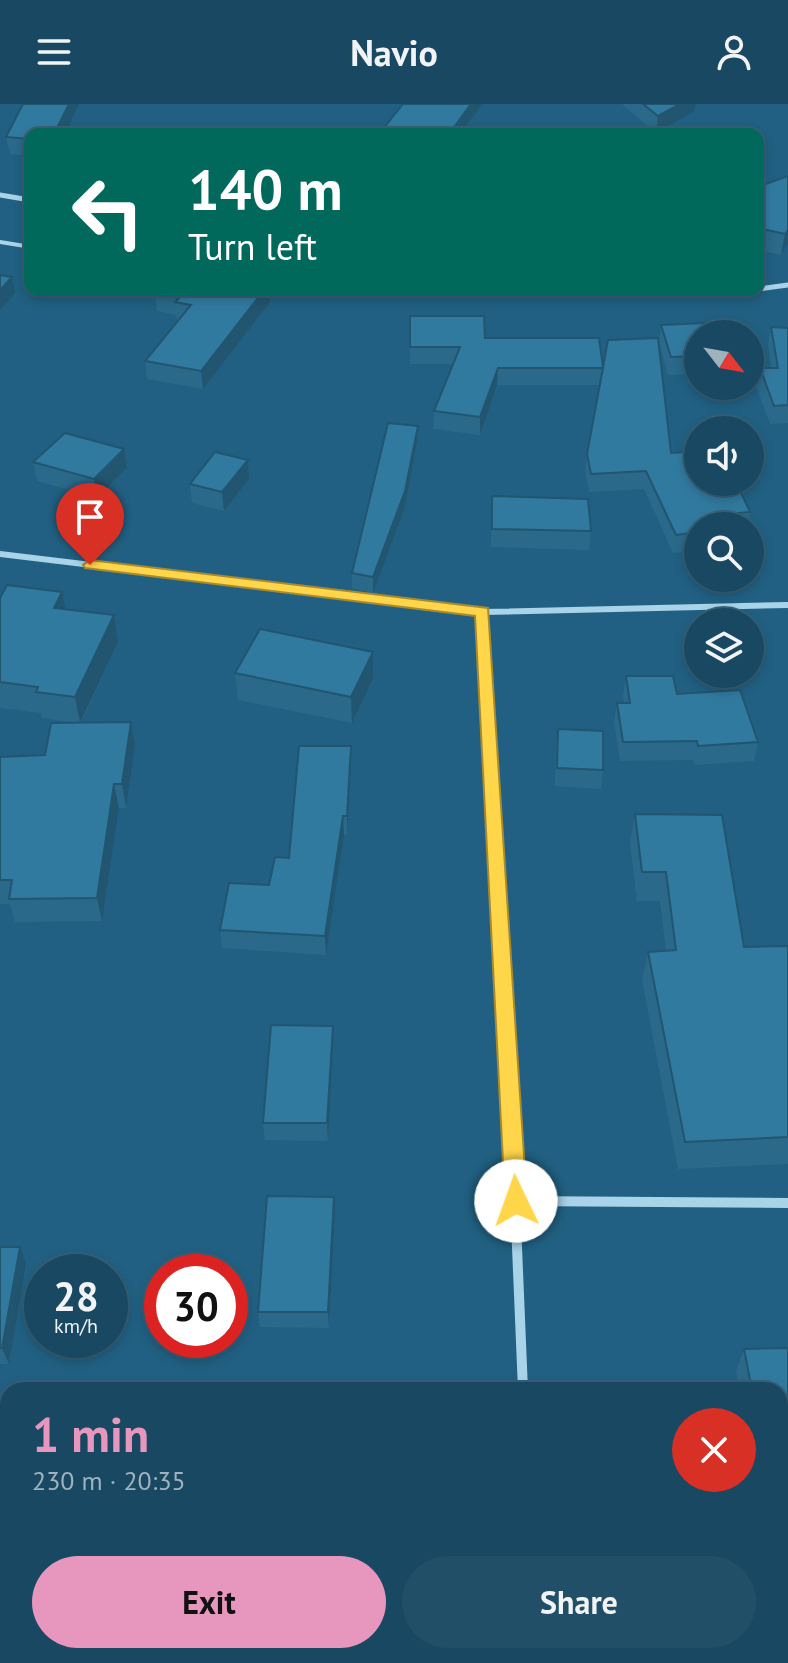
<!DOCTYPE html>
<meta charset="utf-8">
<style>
:root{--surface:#194862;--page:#224f68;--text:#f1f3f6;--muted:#9fb2be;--line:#376077;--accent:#e797bd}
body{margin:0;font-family:"PT Sans",sans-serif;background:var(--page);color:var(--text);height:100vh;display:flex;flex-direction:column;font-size:30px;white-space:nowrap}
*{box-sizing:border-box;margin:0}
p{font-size:26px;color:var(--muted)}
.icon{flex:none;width:44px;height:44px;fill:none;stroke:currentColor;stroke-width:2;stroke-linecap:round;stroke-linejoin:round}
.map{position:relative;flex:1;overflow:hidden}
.details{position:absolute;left:0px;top:1278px;width:788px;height:282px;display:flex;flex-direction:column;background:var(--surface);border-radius:24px 24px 0 0;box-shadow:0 4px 12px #0003,0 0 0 2px var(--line)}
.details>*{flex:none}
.banner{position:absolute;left:24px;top:24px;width:740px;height:168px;border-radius:16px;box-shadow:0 4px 12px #0003,0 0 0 2px var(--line);background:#00695c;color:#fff;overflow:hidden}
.needle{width:52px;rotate:121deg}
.controls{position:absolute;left:684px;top:216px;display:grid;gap:16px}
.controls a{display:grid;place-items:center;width:80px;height:80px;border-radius:50%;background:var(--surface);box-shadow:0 4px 12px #0003,0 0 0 2px var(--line);font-size:40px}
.speed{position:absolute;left:24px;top:1150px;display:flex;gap:16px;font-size:40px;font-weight:700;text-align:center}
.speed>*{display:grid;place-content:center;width:104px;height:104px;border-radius:50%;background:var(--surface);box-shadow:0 4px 12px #0003,0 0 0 2px var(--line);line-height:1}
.speed small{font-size:20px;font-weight:400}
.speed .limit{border:12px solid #d22;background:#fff;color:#111}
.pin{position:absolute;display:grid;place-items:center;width:68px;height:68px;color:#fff;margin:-82px -34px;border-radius:50% 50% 50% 0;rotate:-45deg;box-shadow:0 0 8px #0007}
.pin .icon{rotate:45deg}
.me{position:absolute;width:88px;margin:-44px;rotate:357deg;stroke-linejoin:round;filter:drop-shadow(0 0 6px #0008)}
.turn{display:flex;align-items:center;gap:28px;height:168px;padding:0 32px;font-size:36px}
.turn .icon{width:104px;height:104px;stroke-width:2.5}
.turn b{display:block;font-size:56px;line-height:68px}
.round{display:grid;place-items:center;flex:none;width:84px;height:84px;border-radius:42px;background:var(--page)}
.headline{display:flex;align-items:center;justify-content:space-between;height:136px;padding:0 32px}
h1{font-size:48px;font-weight:700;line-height:60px;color:var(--accent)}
.primary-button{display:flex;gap:16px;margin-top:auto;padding:16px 32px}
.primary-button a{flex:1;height:92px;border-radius:48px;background:var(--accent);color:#111;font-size:32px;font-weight:700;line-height:92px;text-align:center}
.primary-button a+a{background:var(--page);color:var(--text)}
header{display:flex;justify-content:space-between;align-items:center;height:104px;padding:0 32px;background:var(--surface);font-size:36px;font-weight:700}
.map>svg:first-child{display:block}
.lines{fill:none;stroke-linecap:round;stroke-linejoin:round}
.service{stroke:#a9d3e8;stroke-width:4}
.minor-far3{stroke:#a9d3e8;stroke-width:5}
.minor-far2{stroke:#a9d3e8;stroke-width:6}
.minor-far1{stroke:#a9d3e8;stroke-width:8}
.minor{stroke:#a9d3e8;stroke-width:10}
.wall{fill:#2a6989}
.shaded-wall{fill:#22556f}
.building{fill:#317a9f;stroke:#22556f;stroke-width:2}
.route{fill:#ffd54a;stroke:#a68a30;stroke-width:2}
</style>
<header><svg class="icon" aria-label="menu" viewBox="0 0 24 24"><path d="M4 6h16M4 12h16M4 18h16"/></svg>Navio<svg class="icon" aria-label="person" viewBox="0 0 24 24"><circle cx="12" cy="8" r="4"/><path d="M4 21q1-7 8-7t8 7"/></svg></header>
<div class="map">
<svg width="788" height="1559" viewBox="0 0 788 1559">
<rect width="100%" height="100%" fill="#216082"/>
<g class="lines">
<path class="service" d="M0,138L25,142"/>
<g class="minor-far3">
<path d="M0,91L30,96"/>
<path d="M758,185L788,181"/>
<path d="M589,186H753"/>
</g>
<g class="minor-far2">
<path d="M0,450L483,508L788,501"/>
<path d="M483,508L488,602"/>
</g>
<path class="minor-far1" d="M488,600L512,1026"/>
<g class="minor">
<path d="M512,1024L523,1286"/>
<path d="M516,1097L788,1099"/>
<path d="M533,1552V1559"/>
</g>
</g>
<g class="wall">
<path d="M622,0H696L695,7L656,29Z"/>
<path d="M30,30V52L10,50L6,33Z"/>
<path d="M788,72V140L781,151L758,146V83Z"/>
<path d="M155,189L270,198L203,285L147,275L145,257L178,216H177L176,211L157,207Z"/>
<path d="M410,212L485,234L603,263L659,238L661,221L698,230V270L668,271L659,239L671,349L750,408L747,422H698V446L673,449L644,385L589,388L585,368L587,350L599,281H497L480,331L433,325L434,307L453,260H410Z"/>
<path d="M771,223L788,224V319L770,320L756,282L760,264H771L768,241Z"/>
<path d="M418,322L417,337L405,403L373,489L352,484V469Z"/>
<path d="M124,345L127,364L97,394L37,377L33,358Z"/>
<path d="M248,356L249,375L224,407L192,399L190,380Z"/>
<path d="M492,392L591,427L589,446L491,443Z"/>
<path d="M0,494L65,505L114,511L118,538L81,619L135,642L126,704H119L102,817L15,818L10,800H0V653L45,651L76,619L42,614L41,609L0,604Z"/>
<path d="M373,548V574L352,619L238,596L235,569Z"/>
<path d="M626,572L677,590L758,638L754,657L694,661L693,656L620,657L614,618L617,599H624L623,591Z"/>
<path d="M558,625L603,666L601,685L555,682L556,643Z"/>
<path d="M351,661L347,731H344L326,851L222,844L220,826L269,781L289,754Z"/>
<path d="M635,710L744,843L788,842V1060L678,1065L642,876L648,848L666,847L660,797H637L630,740Z"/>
<path d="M333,922V940L328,1037L265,1036L263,1019Z"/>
<path d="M335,1109L329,1224L260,1223L258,1208Z"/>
<path d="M0,1143L26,1159L9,1260H0Z"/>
<path d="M788,1244V1358H780V1286H739L736,1267L744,1245Z"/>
</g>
<g class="shaded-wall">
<path d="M69,0H79L65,30H54Z"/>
<path d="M471,0H482L460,30H449Z"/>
<path d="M680,0H696L695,7L656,29L658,12Z"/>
<path d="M788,126V140L781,151L785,130Z"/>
<path d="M12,173L15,189L0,206V186Z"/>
<path d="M264,186H269L270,198L203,285L201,267Z"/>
<path d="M498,264L497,281L480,331V313Z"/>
<path d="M418,322L417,337L405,403L373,489V473Z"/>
<path d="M124,345L127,364L97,394L94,375Z"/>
<path d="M248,356L249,375L224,407L222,388Z"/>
<path d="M62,488L67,514L54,504Z"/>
<path d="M114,511L118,538L80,619L75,593Z"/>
<path d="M373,548V574L352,619L351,593Z"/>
<path d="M131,618L135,642L126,704L122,680Z"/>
<path d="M351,642V661L347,731V712Z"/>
<path d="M114,680L119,704L102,817L97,794Z"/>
<path d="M343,712L344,731L326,851L325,832Z"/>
<path d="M333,922V940L328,1037L327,1019Z"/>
<path d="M334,1093L335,1109L329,1224L328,1208Z"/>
<path d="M20,1143L26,1159L9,1260L2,1244Z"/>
<path d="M159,1552H164L165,1559H160Z"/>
</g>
<g class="building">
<path d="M23,0H69L54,30H30V35L6,33Z"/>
<path d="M403,0H471L449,30H379Z"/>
<path d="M643,0H680L658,12Z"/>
<path d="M788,72V126L785,130L758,124V83Z"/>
<path d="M0,171L12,173L0,186Z"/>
<path d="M158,186H264L201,267L145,257L191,201L175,198L179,194L155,189Z"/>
<path d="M410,212H484L485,234H599L603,263L608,236L658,234L671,349L698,347V378H736L750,408L727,410L733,422H698V428L676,431L646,367L591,370L587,350L603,264H498L480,313L434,307L460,243H410Z"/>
<path d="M706,219L709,230H698V252L671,253L661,221Z"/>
<path d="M771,223L788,224V301L774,302L760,264H778Z"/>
<path d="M388,319L418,322L405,387L373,473L352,469Z"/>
<path d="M65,329L124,345L94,375L33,358Z"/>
<path d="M215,348L248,356L222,388L190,380Z"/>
<path d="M492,392L588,395L591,427L492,425Z"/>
<path d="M7,481L62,488L54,504L114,511L75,593L36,588L38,583L0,578V494Z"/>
<path d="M260,525L373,548L351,593L235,569Z"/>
<path d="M626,572H673L677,590L740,586L758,638L698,642L697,637L623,638L617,599H630Z"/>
<path d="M131,618L122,680H114L97,794L9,795L12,776H0V653L45,651L51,619Z"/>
<path d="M558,625L603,627V666L557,664Z"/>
<path d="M299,642H351L347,712H343L325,832L220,826L229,779L269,781L275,753L289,754Z"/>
<path d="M635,710L722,711L744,843L788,842V1033L685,1038L648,848L676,846L666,768H642Z"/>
<path d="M271,921L333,922L327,1019H263Z"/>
<path d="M267,1092L334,1093L328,1208H258Z"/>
<path d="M0,1143H20L2,1244H0Z"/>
<path d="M788,1244V1338L780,1339V1286H752L744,1245Z"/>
<path d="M0,1466H8V1552H159L160,1559H0Z"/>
<path d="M716,1552L788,1557V1559H717Z"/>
</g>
<path class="route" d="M90,456L488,504L527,1097L524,1104H509L505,1097L475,512L85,464L83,461Z"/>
</svg>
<div class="controls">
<a><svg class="needle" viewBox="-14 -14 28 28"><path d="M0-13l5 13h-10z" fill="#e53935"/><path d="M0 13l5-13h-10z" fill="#9fb2be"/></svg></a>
<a><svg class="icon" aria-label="sound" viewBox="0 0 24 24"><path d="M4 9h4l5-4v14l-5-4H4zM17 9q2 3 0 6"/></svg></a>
<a><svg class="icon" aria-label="search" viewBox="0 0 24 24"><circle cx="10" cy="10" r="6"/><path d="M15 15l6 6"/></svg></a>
<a><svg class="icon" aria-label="layers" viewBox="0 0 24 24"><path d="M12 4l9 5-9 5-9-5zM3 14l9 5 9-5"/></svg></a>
</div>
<div class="speed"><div>28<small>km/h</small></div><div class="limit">30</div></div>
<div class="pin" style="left:90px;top:461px;background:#d93025"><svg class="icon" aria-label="arrive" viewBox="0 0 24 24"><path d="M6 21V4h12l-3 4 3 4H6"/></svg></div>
<svg class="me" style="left:516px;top:1097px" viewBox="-20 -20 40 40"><circle r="19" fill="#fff"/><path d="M0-13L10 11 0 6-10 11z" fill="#ffd54a"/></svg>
<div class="banner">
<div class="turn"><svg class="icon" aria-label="left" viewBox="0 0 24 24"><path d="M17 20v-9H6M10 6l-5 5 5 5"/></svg><div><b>140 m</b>Turn left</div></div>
</div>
<section class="details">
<div class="headline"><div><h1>1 min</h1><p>230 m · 20:35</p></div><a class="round" style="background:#d93025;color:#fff"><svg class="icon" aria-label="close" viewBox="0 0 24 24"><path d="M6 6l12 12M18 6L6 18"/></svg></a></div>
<div class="primary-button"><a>Exit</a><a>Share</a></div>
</section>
</div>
